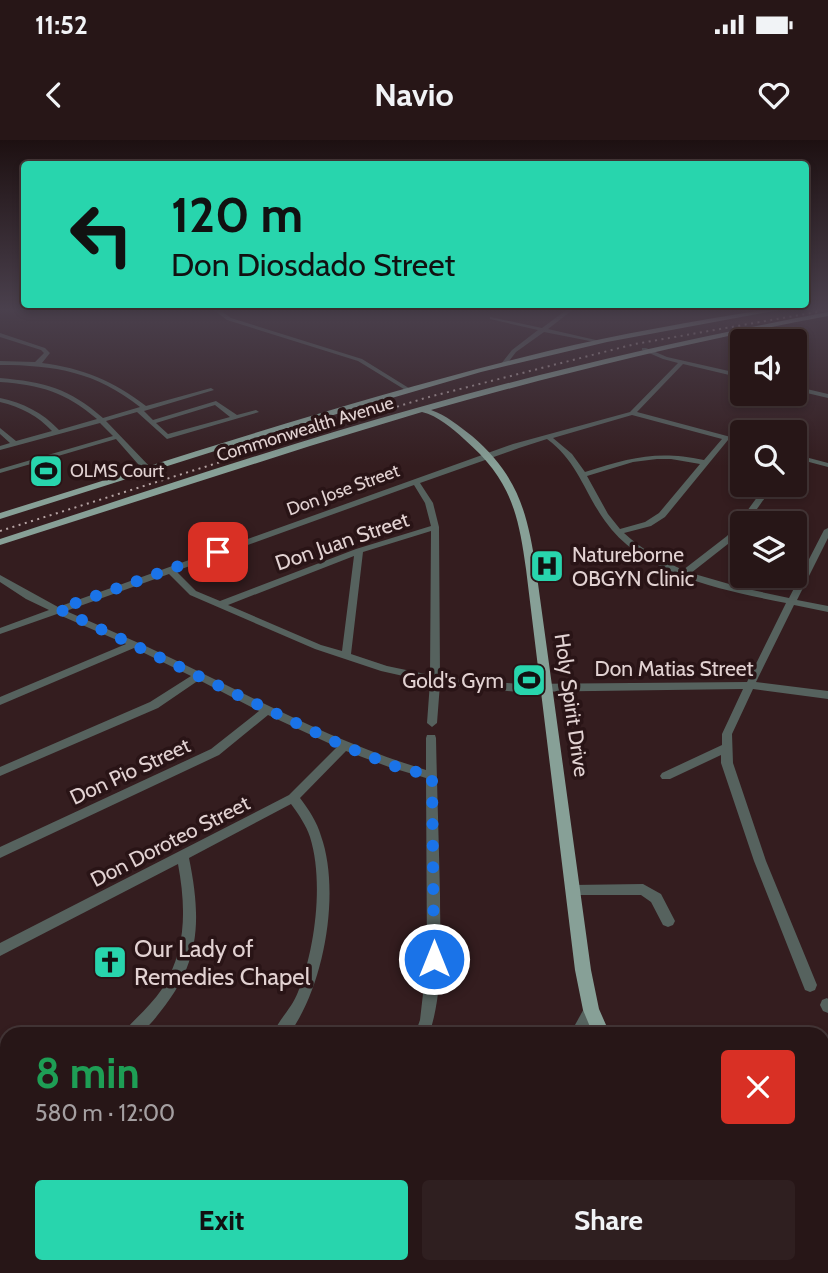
<!DOCTYPE html>
<meta charset="utf-8">
<style>
:root{--surface:#271617;--page:#2f1f20;--text:#f1f3f6;--muted:#a49fa1;--line:#433536;--accent:#28d5ad}
body{margin:0;font-family:Cabin,sans-serif;background:var(--page);color:var(--text);height:100vh;display:flex;flex-direction:column;font-size:26px;white-space:nowrap}
*{box-sizing:border-box;margin:0}
p{font-size:23px;color:var(--muted)}
.icon{flex:none;width:38px;height:38px;fill:none;stroke:currentColor;stroke-width:2;stroke-linecap:round;stroke-linejoin:round}
.map{position:relative;flex:1;overflow:hidden}
.details{position:absolute;left:0px;top:887px;width:830px;height:247px;display:flex;flex-direction:column;background:var(--surface);border-radius:21px 21px 0 0;box-shadow:0 4px 10px #0003,0 0 0 2px var(--line)}
.details>*{flex:none}
.guide{position:absolute;left:21px;top:21px;width:788px;height:147px;border-radius:7px;box-shadow:0 4px 10px #0003,0 0 0 2px var(--line);background:#28d5ad;color:#111;overflow:hidden}
.tools{position:absolute;left:730px;top:189px;display:grid;gap:14px}
.tools a{display:grid;place-items:center;width:77px;height:77px;border-radius:7px;background:var(--surface);box-shadow:0 4px 10px #0003,0 0 0 2px var(--line);font-size:35px}
.pin{position:absolute;display:grid;place-items:center;width:60px;height:60px;color:#fff;margin:-30px;border-radius:14px;box-shadow:0 4px 10px #0006}
.me{position:absolute;width:77px;margin:-38px;rotate:0deg;stroke-linejoin:round;filter:drop-shadow(0 0 5px #0008)}
.turn{display:flex;align-items:center;gap:24px;height:147px;padding:0 35px;font-size:32px}
.turn .icon{width:91px;height:91px;stroke-width:2.5}
.turn b{display:block;font-size:49px;line-height:60px}
.round{display:grid;place-items:center;flex:none;width:74px;height:74px;border-radius:7px;background:var(--page)}
.head{display:flex;align-items:center;justify-content:space-between;height:119px;padding:0 35px}
h1{font-size:42px;font-weight:800;line-height:52px;color:#1e9e55}
.cta{display:flex;gap:14px;margin-top:auto;padding:14px 35px}
.cta a{flex:1;height:80px;border-radius:7px;background:var(--accent);color:#111;font-size:28px;font-weight:800;line-height:80px;text-align:center}
.cta a+a{background:var(--page);color:var(--text)}
.status{display:flex;justify-content:space-between;align-items:center;height:49px;padding:0 35px;background:var(--surface);direction:ltr}
.status svg{height:19px;fill:currentColor}
header{display:flex;justify-content:space-between;align-items:center;height:91px;padding:0 35px;background:var(--surface);font-size:32px;font-weight:800}
.map>svg:first-child{display:block}
.lines{fill:none;stroke-linecap:round;stroke-linejoin:round}
.minor{fill:#56625e;fill-rule:evenodd}
.major{fill:#87a097;fill-rule:evenodd}
.rail{stroke:#b6a4a4;stroke-width:2;stroke-dasharray:2 4.5;stroke-linecap:butt}
.route{stroke:#1a73e8;stroke-width:12;stroke-dasharray:0 21.6}
.labels{text-anchor:middle;dominant-baseline:central;stroke-width:7;stroke-linejoin:round;paint-order:stroke}
.far-street-label{font-size:18px;fill:#e2d2d2;stroke:#291416}
.far-poi-label{font-size:18px;fill:#e2d2d2;stroke:#291416;text-anchor:start}
.street-label{font-size:21px;fill:#e2d2d2;stroke:#291416}
.poi-label{font-size:21px;fill:#e2d2d2;stroke:#291416;text-anchor:start}
.near-poi-label{font-size:24px;fill:#e2d2d2;stroke:#291416;text-anchor:start}
</style>
<div class="status"><b>11:52</b><svg viewBox="0 0 49 12"><path d="M0 12V9h3v3zM5 12V6h3v6zM10 12V3h3v9zM15 12V0h3v12zM26 1h20v11H26zM47 4h2v5h-2z"/></svg></div>
<header><svg class="icon" aria-label="back" viewBox="0 0 24 24"><path d="M15 5l-7 7 7 7"/></svg>Navio<svg class="icon" aria-label="heart" viewBox="0 0 24 24"><path d="M12 20l-8-8c-3-5 5-10 8-4 3-6 11-1 8 4z"/></svg></header>
<div class="map">
<svg width="828" height="1133" viewBox="0 0 828 1133">
<rect width="100%" height="100%" fill="#341d1f"/>
<g class="lines">
<g class="minor">
<path d="M211,168H217L231,178L362,219L412,250L407,251L358,221L227,180Z"/>
<path d="M569,168H575L548,189L600,201V203L544,192L516,212L506,225H502L501,224L512,210L538,190L490,179V177L542,188Z"/>
<path d="M0,193L45,208L50,213L42,223C82,228 114,241 146,266L211,248L214,250L144,271L153,280L216,261L237,275L256,270L259,272L167,299L137,272L106,281L151,328L152,330L148,332H145L116,299L0,333V329L113,296L100,283L0,310V306L10,303L0,294V288L16,301L52,291C38,276 21,267 0,262V258C23,263 42,272 59,290L97,279C65,252 41,245 0,242V238C44,242 69,248 103,278L140,267C96,232 55,225 0,225V221L35,222L44,213L41,210L0,197ZM215,265L230,277L168,294L156,283Z"/>
<path d="M642,208H646L667,217L742,234V238L683,224L637,272L742,300V304L728,300L665,377L651,386L624,393C642,410 662,420 683,430L727,396L739,382L766,345H774L747,383H742V389L733,400L691,433L743,448L789,458L824,390L828,388V398L797,460L828,466V472L794,465L756,542L828,551V559L753,549L732,594L733,623L766,721L817,845L815,850L810,852L805,850L803,845L754,721L721,623V615L670,639H662L660,636L662,633L722,605V594L743,549L518,552L440,544L437,583L432,587L427,583L430,542L381,531L315,509L190,455L169,434L66,471C102,487 138,502 173,519C256,559 337,603 426,630V598L427,595H435L436,598C437,650 439,702 440,755C440,800 444,852 429,894H415L420,880L427,819L426,638L389,627L346,611L300,658C309,670 317,682 321,696C341,752 324,847 289,894H273C279,879 292,868 298,852C315,809 324,742 310,697C306,685 299,675 291,664L189,718C205,796 196,836 141,894H124L126,889C138,876 152,864 162,849C187,810 186,767 178,724L0,816V803L289,655L337,607L268,575L219,615L0,718V707L211,609L259,571L199,540L158,568L0,636V627L150,562L191,536L134,508L0,565V557L126,504L57,474L0,494V488L49,470L26,459L0,442V435L58,467L513,304L630,272L678,223L663,219L642,210ZM632,275L722,299L704,320C656,310 630,318 585,332L572,314L553,298ZM547,299C578,322 584,352 605,381C642,435 726,451 786,463L747,542L518,544L440,537L439,387L433,363L420,343L519,308ZM657,319H671L700,324L659,373L645,382L620,389L608,374L587,336L633,322ZM414,345L425,363L431,386L356,409L220,461L196,451L176,431ZM431,391L430,535L387,526L351,514L363,412ZM354,416L342,511L321,505L228,465Z"/>
<path d="M794,246L828,254V258L794,250Z"/>
<path d="M794,314L828,323V327L794,318Z"/>
<path d="M643,744L661,754L675,781L673,785L668,787L663,785L651,762L641,755H572L567,754L566,750L567,746L572,745Z"/>
<path d="M827,858L828,859V873L823,871L820,865L822,860Z"/>
<path d="M591,863L596,865L598,870L585,894H570L586,865Z"/>
<path d="M7,1026V1046L0,1050V1030Z"/>
<path d="M95,1127H114L111,1133H92Z"/>
<path d="M279,1127H297L294,1133H276Z"/>
<path d="M440,1127H479L476,1133H443Z"/>
</g>
<g class="major">
<path d="M777,168H790L607,202L481,232L275,292L0,379V373C182,316 363,256 548,211C624,193 700,180 777,168Z"/>
<path d="M828,172V176C694,201 562,233 431,270C446,275 459,286 472,296C518,336 527,371 536,429L591,830L599,869L610,894H593L583,870L575,830L526,429C518,371 510,339 464,299C452,288 438,276 422,272L310,306L0,405V399C139,354 280,306 420,267C554,229 691,198 828,172Z"/>
<path d="M708,1127H729L731,1133H710Z"/>
</g>
<path class="rail" d="M0,391L425,258L635,204L828,170"/>
</g>
<linearGradient id="sky" x2="0" y2="1"><stop stop-color="#1d1011"/><stop offset="0.52" stop-color="#4a404d"/><stop offset="1" stop-color="#4a404d" stop-opacity="0"/></linearGradient>
<rect width="828" height="326" fill="url(#sky)"/>
<g class="lines">
<path class="route" d="M218,412L59,469L344,606L397,627L432,636L434,819"/>
</g>
<defs>
<g id="stadium-square" transform="scale(1.75)"><rect x="-9" y="-9" width="18" height="18" rx="4" fill="#28d5ad" stroke="#291416"/><path d="M0-5a6.5 5 0 1 0 0 10a6.5 5 0 1 0 0-10ZM-3.5-1.8h7v3.6h-7Z" fill="#111"/></g>
<g id="hospital-square" transform="scale(1.75)"><rect x="-9" y="-9" width="18" height="18" rx="4" fill="#28d5ad" stroke="#291416"/><path d="M-5-5h3v3.5h4V-5h3V5h-3V1.5h-4V5h-3Z" fill="#111"/></g>
<g id="church-square" transform="scale(1.75)"><rect x="-9" y="-9" width="18" height="18" rx="4" fill="#28d5ad" stroke="#291416"/><path d="M-1.2-6h2.4v3.5h3.3v2.4h-3.3V6h-2.4V-.1h-3.3v-2.4h3.3Z" fill="#111"/></g>
</defs>
<g fill-rule="evenodd">
<use href="#stadium-square" x="46" y="331"/>
<use href="#hospital-square" x="547" y="426"/>
<use href="#stadium-square" x="529" y="540"/>
<use href="#church-square" x="110" y="822"/>
</g>
<g class="labels">
<g class="far-street-label">
<text transform="translate(305 289) rotate(-17)">Commonwealth Avenue</text>
<text transform="translate(343 350) rotate(-20)">Don Jose Street</text>
</g>
<g class="far-poi-label">
<text x="70" y="331">OLMS Court</text>
</g>
<g class="street-label">
<text transform="translate(342 401) rotate(-19)">Don Juan Street</text>
<text x="674" y="528">Don Matias Street</text>
<text transform="translate(572 565) rotate(82)">Holy Spirit Drive</text>
<text transform="translate(130 631) rotate(-25)">Don Pio Street</text>
<text transform="translate(170 701) rotate(-27)">Don Doroteo Street</text>
</g>
<g class="poi-label">
<text x="572" y="414">Natureborne<tspan x="572" dy="24">OBGYN Clinic</tspan></text>
<text x="504" y="540" text-anchor="end">Gold's Gym</text>
</g>
<g class="near-poi-label">
<text x="134" y="808">Our Lady of<tspan x="134" dy="28">Remedies Chapel</tspan></text>
</g>
</g>
</svg>
<div class="tools">
<a><svg class="icon" aria-label="sound" viewBox="0 0 24 24"><path d="M4 9h4l5-4v14l-5-4H4zM17 9q2 3 0 6"/></svg></a>
<a><svg class="icon" aria-label="search" viewBox="0 0 24 24"><circle cx="10" cy="10" r="6"/><path d="M15 15l6 6"/></svg></a>
<a><svg class="icon" aria-label="layers" viewBox="0 0 24 24"><path d="M12 4l9 5-9 5-9-5zM3 14l9 5 9-5"/></svg></a>
</div>
<div class="pin" style="left:218px;top:412px;background:#d93025"><svg class="icon" aria-label="arrive" viewBox="0 0 24 24"><path d="M6 21V4h12l-3 4 3 4H6"/></svg></div>
<svg class="me" style="left:434px;top:819px" viewBox="-20 -20 40 40"><circle r="17" fill="#1a73e8" stroke="#fff" stroke-width="3"/><path d="M0-11L8 9 0 5-8 9z" fill="#fff"/></svg>
<div class="guide">
<div class="turn"><svg class="icon" aria-label="left" viewBox="0 0 24 24"><path d="M17 20v-9H6M10 6l-5 5 5 5"/></svg><div><b>120 m</b>Don Diosdado Street</div></div>
</div>
<section class="details">
<div class="head"><div><h1>8 min</h1><p>580 m · 12:00</p></div><a class="round" style="background:#d93025;color:#fff"><svg class="icon" aria-label="close" viewBox="0 0 24 24"><path d="M6 6l12 12M18 6L6 18"/></svg></a></div>
<div class="cta"><a>Exit</a><a>Share</a></div>
</section>
</div>
